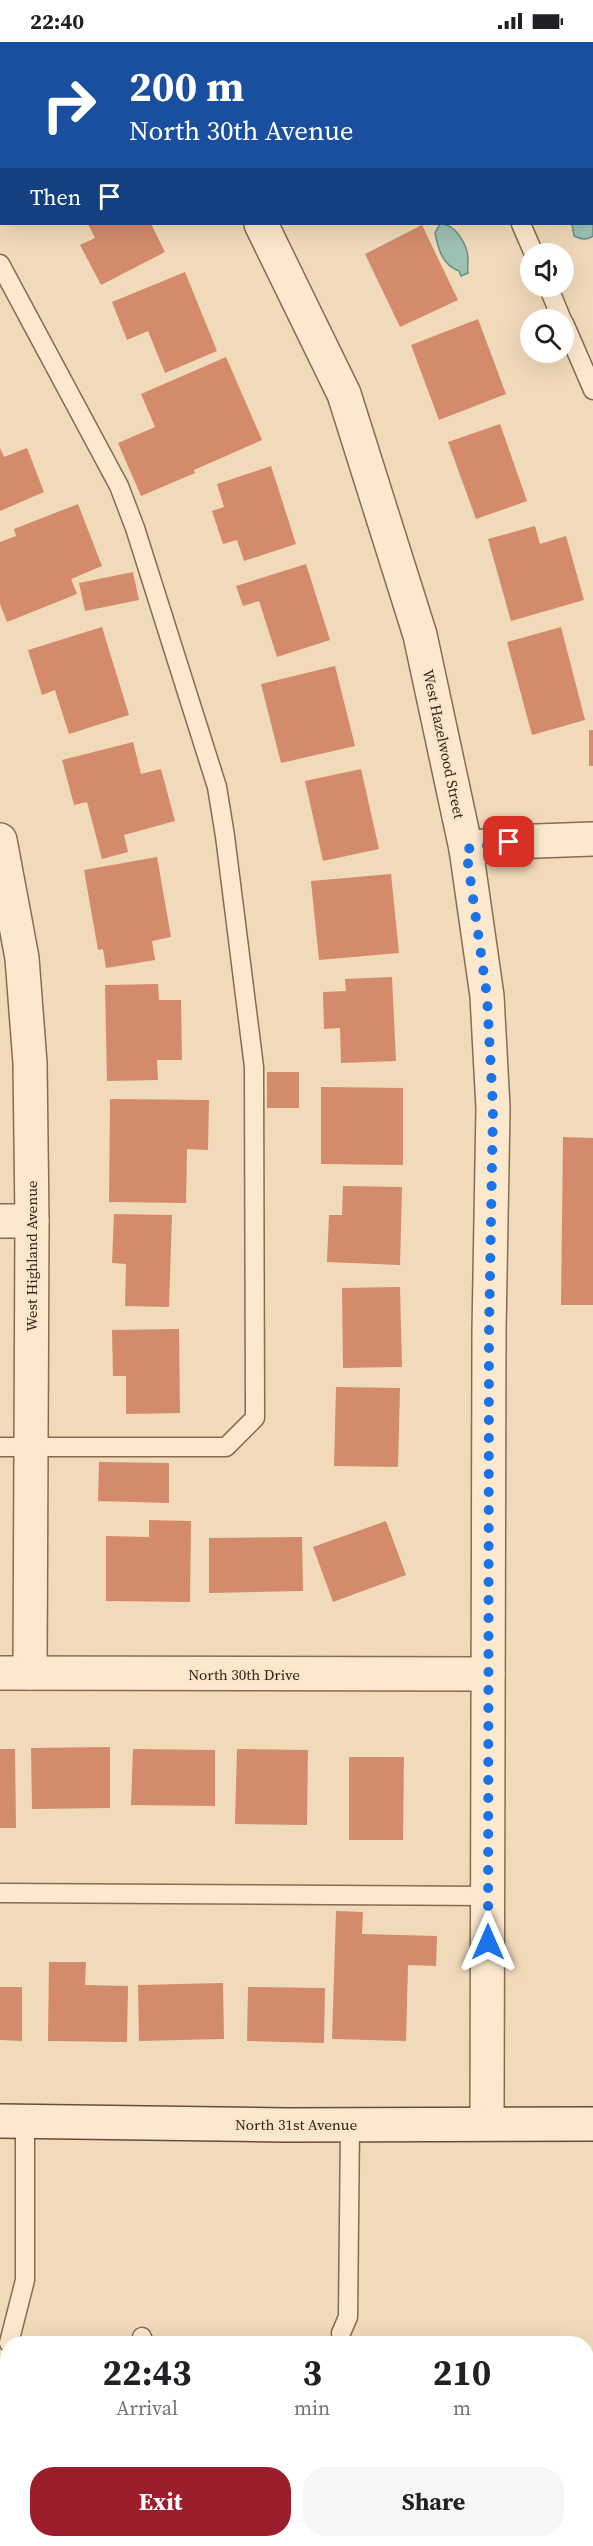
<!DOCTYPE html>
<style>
:root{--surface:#fff;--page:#f6f6f6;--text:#202124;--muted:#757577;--accent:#9c1e2d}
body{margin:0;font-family:"Source Serif 4",serif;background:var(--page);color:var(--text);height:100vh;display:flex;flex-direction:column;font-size:22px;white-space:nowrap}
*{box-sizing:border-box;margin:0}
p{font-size:20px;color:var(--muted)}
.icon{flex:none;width:33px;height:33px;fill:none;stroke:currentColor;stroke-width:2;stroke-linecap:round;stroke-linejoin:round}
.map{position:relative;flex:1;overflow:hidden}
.drawer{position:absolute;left:0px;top:2294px;width:594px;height:212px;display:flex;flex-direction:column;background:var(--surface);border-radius:24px 24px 0 0;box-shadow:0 6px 24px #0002}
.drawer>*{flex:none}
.guide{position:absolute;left:0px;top:0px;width:594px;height:183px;box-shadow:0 6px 24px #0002;background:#1a4fa0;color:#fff;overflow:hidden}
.fabs{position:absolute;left:520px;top:201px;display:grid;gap:12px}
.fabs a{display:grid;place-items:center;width:54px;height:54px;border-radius:50%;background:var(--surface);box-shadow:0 6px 24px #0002;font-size:30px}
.pin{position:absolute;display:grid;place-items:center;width:51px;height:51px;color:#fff;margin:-26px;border-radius:12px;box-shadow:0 3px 9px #0006}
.me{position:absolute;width:66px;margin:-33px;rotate:0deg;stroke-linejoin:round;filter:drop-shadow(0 0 4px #0008)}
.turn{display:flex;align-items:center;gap:21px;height:126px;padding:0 30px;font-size:27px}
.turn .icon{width:78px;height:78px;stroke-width:2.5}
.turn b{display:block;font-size:42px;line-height:51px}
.then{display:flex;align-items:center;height:57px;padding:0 30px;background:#0003;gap:12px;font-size:22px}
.eta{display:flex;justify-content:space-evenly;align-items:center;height:102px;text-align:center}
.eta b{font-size:36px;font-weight:700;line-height:42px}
.cta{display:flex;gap:12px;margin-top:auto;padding:12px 30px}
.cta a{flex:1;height:69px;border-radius:24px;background:var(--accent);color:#fff;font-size:24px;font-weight:700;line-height:69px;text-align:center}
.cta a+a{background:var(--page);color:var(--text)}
.status{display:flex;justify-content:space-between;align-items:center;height:42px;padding:0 30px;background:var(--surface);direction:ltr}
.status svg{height:16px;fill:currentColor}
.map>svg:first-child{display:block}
.water{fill:#9fc1b3;stroke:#668f80;stroke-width:1.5}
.building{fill:#d38b6c}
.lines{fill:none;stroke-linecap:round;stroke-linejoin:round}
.lane-casing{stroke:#896a53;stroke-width:21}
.street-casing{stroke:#896a53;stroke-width:36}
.secondary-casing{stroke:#6a4b37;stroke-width:36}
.path{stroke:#896a53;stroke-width:4;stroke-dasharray:4.5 3;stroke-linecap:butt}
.lane{stroke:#fce8cd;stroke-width:18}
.street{stroke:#fce8cd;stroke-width:33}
.secondary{stroke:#fce8cd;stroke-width:33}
.route{stroke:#1a73e8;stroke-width:10;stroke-dasharray:0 18}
.labels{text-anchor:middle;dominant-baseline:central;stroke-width:6;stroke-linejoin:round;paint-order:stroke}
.street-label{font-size:15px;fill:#362419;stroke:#f8e5ca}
</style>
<div class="status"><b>22:40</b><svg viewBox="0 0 49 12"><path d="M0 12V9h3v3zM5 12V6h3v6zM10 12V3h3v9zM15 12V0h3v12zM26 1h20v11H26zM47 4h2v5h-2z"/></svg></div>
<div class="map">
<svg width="593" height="2504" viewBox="0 0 593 2504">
<rect width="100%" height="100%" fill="#f1daba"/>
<g class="water">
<path d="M593,161V194C586,199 581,197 574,194L572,182H592Z"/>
<path d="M440,182C455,181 467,202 468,216C468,222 467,225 468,231L461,234L459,229C442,223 438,206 435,191Z"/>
</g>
<g class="building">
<path d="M88,182H151L165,210L101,243L80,203L95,196Z"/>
<path d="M422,183L458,258L400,285L365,212Z"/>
<path d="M185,230L217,309L165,331L148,289L127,298L112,260Z"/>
<path d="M478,277L506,352L439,378L411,303Z"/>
<path d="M226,315L262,398L194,428L195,431L141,454L118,401L155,385L141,352Z"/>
<path d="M500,382L527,459L476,477L448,400Z"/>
<path d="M0,406L4,415L27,406L44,450L0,469Z"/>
<path d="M271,424L296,502L244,519L237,498L223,502L212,469L224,465L217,442Z"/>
<path d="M78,462L102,524L71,537L77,552L7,580L0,562V500L16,494L14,487Z"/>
<path d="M535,484L540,502L566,494L584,558L511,579L488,497Z"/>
<path d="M306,522L330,598L277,615L259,559L243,564L236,544Z"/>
<path d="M133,530L139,558L85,569L79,541Z"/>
<path d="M102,585L129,673L69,692L55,648L42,653L28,608Z"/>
<path d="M561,585L585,678L532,693L507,600Z"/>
<path d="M335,624L355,704L281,721L261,642Z"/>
<rect x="589" y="688" width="4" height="36"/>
<path d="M133,700L141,732L161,727L175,779L124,793L128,810L102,817L87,760L74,763L62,718Z"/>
<path d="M361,727L379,807L323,819L305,739Z"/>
<path d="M157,815L171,895L152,899L155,918L106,926L103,907L98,908L84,828Z"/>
<path d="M391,832L399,911L319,918L311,839Z"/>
<path d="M392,935L396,1019L341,1021L340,986L324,987L323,950L346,949L345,937Z"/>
<path d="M158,942L159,958H181L182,1018H157L158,1038L107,1039L105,943Z"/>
<rect x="267" y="1030" width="32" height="36"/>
<path d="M321,1045L403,1046V1123L321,1122Z"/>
<path d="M110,1057L209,1058L208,1108L187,1107L186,1161L109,1160Z"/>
<path d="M563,1095L593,1096V1263H561Z"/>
<path d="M343,1144L402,1145L400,1223L327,1220L329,1173H342Z"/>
<path d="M114,1172L172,1173L169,1265L125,1264L126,1222L112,1221Z"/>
<path d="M400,1245L402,1325L343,1326L342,1246Z"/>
<path d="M179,1287L180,1371L126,1372V1334H113L112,1288Z"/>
<path d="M336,1345L400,1346L398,1425L334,1424Z"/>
<path d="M99,1420L169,1421V1461L98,1459Z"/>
<path d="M149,1478L191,1479L190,1560L106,1559V1494L149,1495Z"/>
<path d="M386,1479L406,1533L333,1560L313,1505Z"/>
<path d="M302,1495L303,1549L209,1551V1496Z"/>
<path d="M110,1705V1766L32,1767L31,1706Z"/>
<path d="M0,1707H15L16,1786H0Z"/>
<path d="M133,1707L215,1708V1764L131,1763Z"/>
<path d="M237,1707L308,1708L307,1783L235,1782Z"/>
<path d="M349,1715H404L403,1798H349Z"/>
<path d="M336,1869L363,1870L362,1892L437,1894L436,1924L408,1923L406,1999L332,1997Z"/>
<path d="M49,1920H86L85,1943L128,1944L127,2000L48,1999Z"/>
<path d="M223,1941L224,1997L139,1999L138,1943Z"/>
<path d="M0,1945H22V1999L0,1998Z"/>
<path d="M248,1945L325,1946L324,2001L247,1999Z"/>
<path d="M0,2464H8V2498H131V2504H0Z"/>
<path d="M177,2498H346L345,2504H165Z"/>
<path d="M367,2498H500L499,2504H367Z"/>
</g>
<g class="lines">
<g class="lane-casing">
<g id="lane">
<path d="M592,142H593"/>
<path d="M521,182L534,212"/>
<path d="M0,222L119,444L135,486L217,745L225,794L254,1025L255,1376L226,1405H0"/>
<path d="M548,244L562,278"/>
<path d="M564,281L593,348"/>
<path d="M0,1851L488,1854"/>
<path d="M341,2291L348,2275L350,2083"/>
<path d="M142,2295L143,2301"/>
<path d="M9,2301L25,2238V2078"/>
</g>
</g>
<g class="street-casing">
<g id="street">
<path d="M143,0L144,2"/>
<path d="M224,2L227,0"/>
<path d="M261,182L344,352L420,593L466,807L487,954L493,1066L489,1289L487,2080"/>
<path d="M0,798L22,916L30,1021L32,1179L30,1631"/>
<path d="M466,807L509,800L593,797"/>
<path d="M0,1179H32"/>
<path d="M0,1631L488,1632"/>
</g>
</g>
<g class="secondary-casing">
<path id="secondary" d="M0,2079L286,2083L593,2082"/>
</g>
<path class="path" d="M0,2379L8,2393"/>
<use href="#lane" class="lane"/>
<use href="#street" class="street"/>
<use href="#secondary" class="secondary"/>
</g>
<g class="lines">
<path class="route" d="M488,1900L489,1289L493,1066L487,954L466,807L509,800"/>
</g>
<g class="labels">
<g class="street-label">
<text transform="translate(444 702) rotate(78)">West Hazelwood Street</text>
<text transform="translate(31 1214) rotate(-90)">West Highland Avenue</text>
<text x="244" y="1632">North 30th Drive</text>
<text x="296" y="2082">North 31st Avenue</text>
</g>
</g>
</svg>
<div class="fabs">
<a><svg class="icon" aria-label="sound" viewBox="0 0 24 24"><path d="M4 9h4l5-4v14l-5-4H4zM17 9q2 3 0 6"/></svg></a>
<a><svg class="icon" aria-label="search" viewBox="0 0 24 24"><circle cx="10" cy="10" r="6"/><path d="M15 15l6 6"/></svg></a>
</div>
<div class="pin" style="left:509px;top:800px;background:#d93025"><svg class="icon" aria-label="arrive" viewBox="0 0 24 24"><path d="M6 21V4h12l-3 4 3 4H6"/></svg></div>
<svg class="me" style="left:488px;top:1900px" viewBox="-20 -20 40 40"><path d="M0-17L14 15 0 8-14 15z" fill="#1a73e8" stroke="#fff" stroke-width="4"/></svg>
<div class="guide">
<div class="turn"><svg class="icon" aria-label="right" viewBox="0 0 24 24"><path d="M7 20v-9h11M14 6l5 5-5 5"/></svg><div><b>200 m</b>North 30th Avenue</div></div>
<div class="then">Then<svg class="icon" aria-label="arrive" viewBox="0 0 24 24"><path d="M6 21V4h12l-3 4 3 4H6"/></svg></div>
</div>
<section class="drawer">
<div class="eta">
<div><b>22:43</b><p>Arrival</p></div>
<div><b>3</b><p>min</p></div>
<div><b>210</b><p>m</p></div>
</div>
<div class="cta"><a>Exit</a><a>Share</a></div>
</section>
</div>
